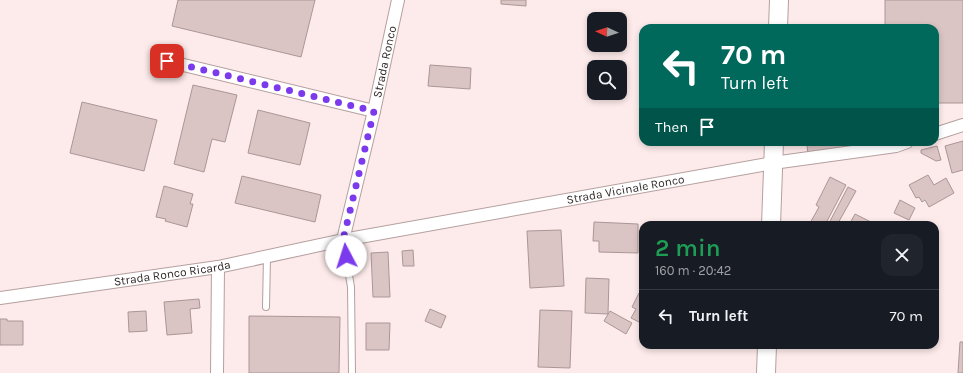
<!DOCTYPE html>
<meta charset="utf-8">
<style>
:root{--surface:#171b24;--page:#20242c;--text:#f1f3f6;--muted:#9ea1a6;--line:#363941}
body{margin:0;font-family:Karla,sans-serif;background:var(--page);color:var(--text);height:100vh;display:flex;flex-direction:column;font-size:15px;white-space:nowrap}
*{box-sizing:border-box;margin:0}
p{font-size:13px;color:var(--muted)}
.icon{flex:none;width:22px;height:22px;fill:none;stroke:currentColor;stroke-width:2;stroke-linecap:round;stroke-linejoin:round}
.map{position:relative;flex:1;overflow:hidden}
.panel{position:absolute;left:639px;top:221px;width:300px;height:128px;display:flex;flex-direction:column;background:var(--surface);border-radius:12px;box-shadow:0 2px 6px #0003}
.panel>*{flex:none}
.hud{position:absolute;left:639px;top:24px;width:300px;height:122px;border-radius:12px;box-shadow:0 2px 6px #0003;background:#00695c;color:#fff;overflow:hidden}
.needle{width:26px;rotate:273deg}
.fabs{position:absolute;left:587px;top:12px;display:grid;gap:8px}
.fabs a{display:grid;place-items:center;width:40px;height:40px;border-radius:8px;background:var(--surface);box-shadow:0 2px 6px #0003;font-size:20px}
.pin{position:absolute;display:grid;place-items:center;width:34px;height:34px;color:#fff;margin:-17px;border-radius:8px;box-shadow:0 2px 6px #0006}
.me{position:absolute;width:44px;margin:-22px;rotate:355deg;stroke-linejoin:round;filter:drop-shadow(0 0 3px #0008)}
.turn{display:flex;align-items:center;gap:14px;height:84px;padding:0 16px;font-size:18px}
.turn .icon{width:52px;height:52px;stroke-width:2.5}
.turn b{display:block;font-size:28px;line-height:34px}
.then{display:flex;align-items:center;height:38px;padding:0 16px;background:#0003;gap:8px;font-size:15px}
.round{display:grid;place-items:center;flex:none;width:42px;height:42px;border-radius:12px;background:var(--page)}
.overview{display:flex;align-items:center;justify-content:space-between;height:68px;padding:0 16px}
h1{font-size:24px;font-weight:600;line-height:30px;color:#1e9e55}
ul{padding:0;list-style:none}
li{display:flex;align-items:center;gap:12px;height:52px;padding:0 16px;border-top:1px solid var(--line)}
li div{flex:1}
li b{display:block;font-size:15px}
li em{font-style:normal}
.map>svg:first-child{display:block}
.building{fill:#dbc4c4;stroke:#ab9696}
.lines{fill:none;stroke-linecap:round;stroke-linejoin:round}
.service-casing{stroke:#b5a09f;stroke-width:8}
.minor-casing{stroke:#b5a09f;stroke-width:14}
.secondary-casing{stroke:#b5a09f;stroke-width:20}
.service{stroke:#fff;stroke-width:6}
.minor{stroke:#fff;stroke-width:12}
.secondary{stroke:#fff;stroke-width:18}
.route{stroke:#7c3aed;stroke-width:7;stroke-dasharray:0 12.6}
.labels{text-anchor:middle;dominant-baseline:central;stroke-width:3;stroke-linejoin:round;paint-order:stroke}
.street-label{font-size:12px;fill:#302828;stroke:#fcfcfc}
</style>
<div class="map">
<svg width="963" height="373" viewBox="0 0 963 373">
<rect width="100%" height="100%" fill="#fdeaea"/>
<g class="building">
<path d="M178,0H315L301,57L172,26Z"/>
<path d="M501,0H526V6L501,4Z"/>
<path d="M885,0H963V103H935V28H885Z"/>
<path d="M430,65L471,68L470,89L428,86Z"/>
<path d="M193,85L237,95L225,142L212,139L204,172L174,164Z"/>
<path d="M82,102L157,120L144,171L70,153Z"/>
<path d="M258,110L310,123L300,165L248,153Z"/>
<path d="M963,141V170L952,173L945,146Z"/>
<path d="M683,142H707V144Z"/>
<path d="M820,142H852L853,146L808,155L807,145Z"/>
<path d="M937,146L941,160L936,161L921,153V150Z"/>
<path d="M928,175L934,185L946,178L954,193L929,207L925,200L922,202L919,197L916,198L909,185Z"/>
<path d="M242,176L321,195L315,222L235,203Z"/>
<path d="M830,177L846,185L825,225H809L819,207L816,205Z"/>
<path d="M164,186L193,194L190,204H193L187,227L165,221L166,219L156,217Z"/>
<path d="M848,187L856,191L837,225H828Z"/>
<path d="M900,200L915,208L909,220L894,213Z"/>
<path d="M855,214L871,222L869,225H849Z"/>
<path d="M594,222L638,224V253L599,252V241H593Z"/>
<path d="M561,230L564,286L530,288L527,231Z"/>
<path d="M413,250L414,266H403L402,251Z"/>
<path d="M388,252L390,297H373L371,253Z"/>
<path d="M586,278L609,279L608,314L585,313Z"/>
<path d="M639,293L643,294V324L631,318L636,309L632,307Z"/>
<path d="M199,299L200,308L190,309L192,333L167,335L164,302Z"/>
<path d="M430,309L446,316L441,328L425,321Z"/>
<path d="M540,310L572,311L570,368L538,367Z"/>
<path d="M146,311L147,331L129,332L128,312Z"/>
<path d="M610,311L632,323L626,334L604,321Z"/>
<path d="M249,316L340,317L339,373H249Z"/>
<path d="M0,319H7V321H23V345H0Z"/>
<path d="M366,323H390L389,350H366Z"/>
<path d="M960,342H963V373H958Z"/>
</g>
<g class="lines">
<g class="service-casing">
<g id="service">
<path d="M343,240L351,287L352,373"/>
<path d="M266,307L267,257"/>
</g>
</g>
<g class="minor-casing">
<g id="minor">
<path d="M167,61L374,111"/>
<path d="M935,134L963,125"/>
<path id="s1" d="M343,240L374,111L398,0"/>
<path id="s2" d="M0,298L218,267L343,240L773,163L896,146L907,142"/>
<path d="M217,373L218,267"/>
</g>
</g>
<g class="secondary-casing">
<g id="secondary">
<path d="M778,28L779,0"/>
<path d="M771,225L774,142"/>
<path d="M766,373L767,345"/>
</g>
</g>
<use href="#service" class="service"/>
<use href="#minor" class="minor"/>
<use href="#secondary" class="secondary"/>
</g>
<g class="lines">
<path class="route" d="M167,61L374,111L343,240L346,256"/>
</g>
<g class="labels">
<g class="street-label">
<text stroke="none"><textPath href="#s1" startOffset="183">Strada Ronco</textPath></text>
<text stroke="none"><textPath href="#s2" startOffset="635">Strada Vicinale Ronco</textPath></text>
<text stroke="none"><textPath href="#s2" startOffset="174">Strada Ronco Ricarda</textPath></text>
</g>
</g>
</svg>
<div class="fabs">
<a><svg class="needle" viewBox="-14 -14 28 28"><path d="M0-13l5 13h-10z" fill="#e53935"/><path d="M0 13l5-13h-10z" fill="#9ea1a6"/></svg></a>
<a><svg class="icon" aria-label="search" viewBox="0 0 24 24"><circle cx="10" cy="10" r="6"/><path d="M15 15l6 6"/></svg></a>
</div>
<div class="pin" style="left:167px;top:61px;background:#d93025"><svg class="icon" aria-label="arrive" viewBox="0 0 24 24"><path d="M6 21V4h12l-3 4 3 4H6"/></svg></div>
<svg class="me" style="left:346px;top:256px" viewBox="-20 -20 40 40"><circle r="19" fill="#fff"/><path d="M0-13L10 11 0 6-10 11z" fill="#7c3aed"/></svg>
<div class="hud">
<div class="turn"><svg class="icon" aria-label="left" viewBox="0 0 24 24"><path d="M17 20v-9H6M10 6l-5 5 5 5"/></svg><div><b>70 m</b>Turn left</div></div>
<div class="then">Then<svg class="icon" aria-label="arrive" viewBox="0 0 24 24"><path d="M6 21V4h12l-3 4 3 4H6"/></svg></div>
</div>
<section class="panel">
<div class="overview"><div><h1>2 min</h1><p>160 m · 20:42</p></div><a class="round"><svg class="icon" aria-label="close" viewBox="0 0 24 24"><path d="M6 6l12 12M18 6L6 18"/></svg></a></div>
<ul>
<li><svg class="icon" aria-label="left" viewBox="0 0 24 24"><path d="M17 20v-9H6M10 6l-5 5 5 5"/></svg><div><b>Turn left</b></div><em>70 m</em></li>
</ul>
</section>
</div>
